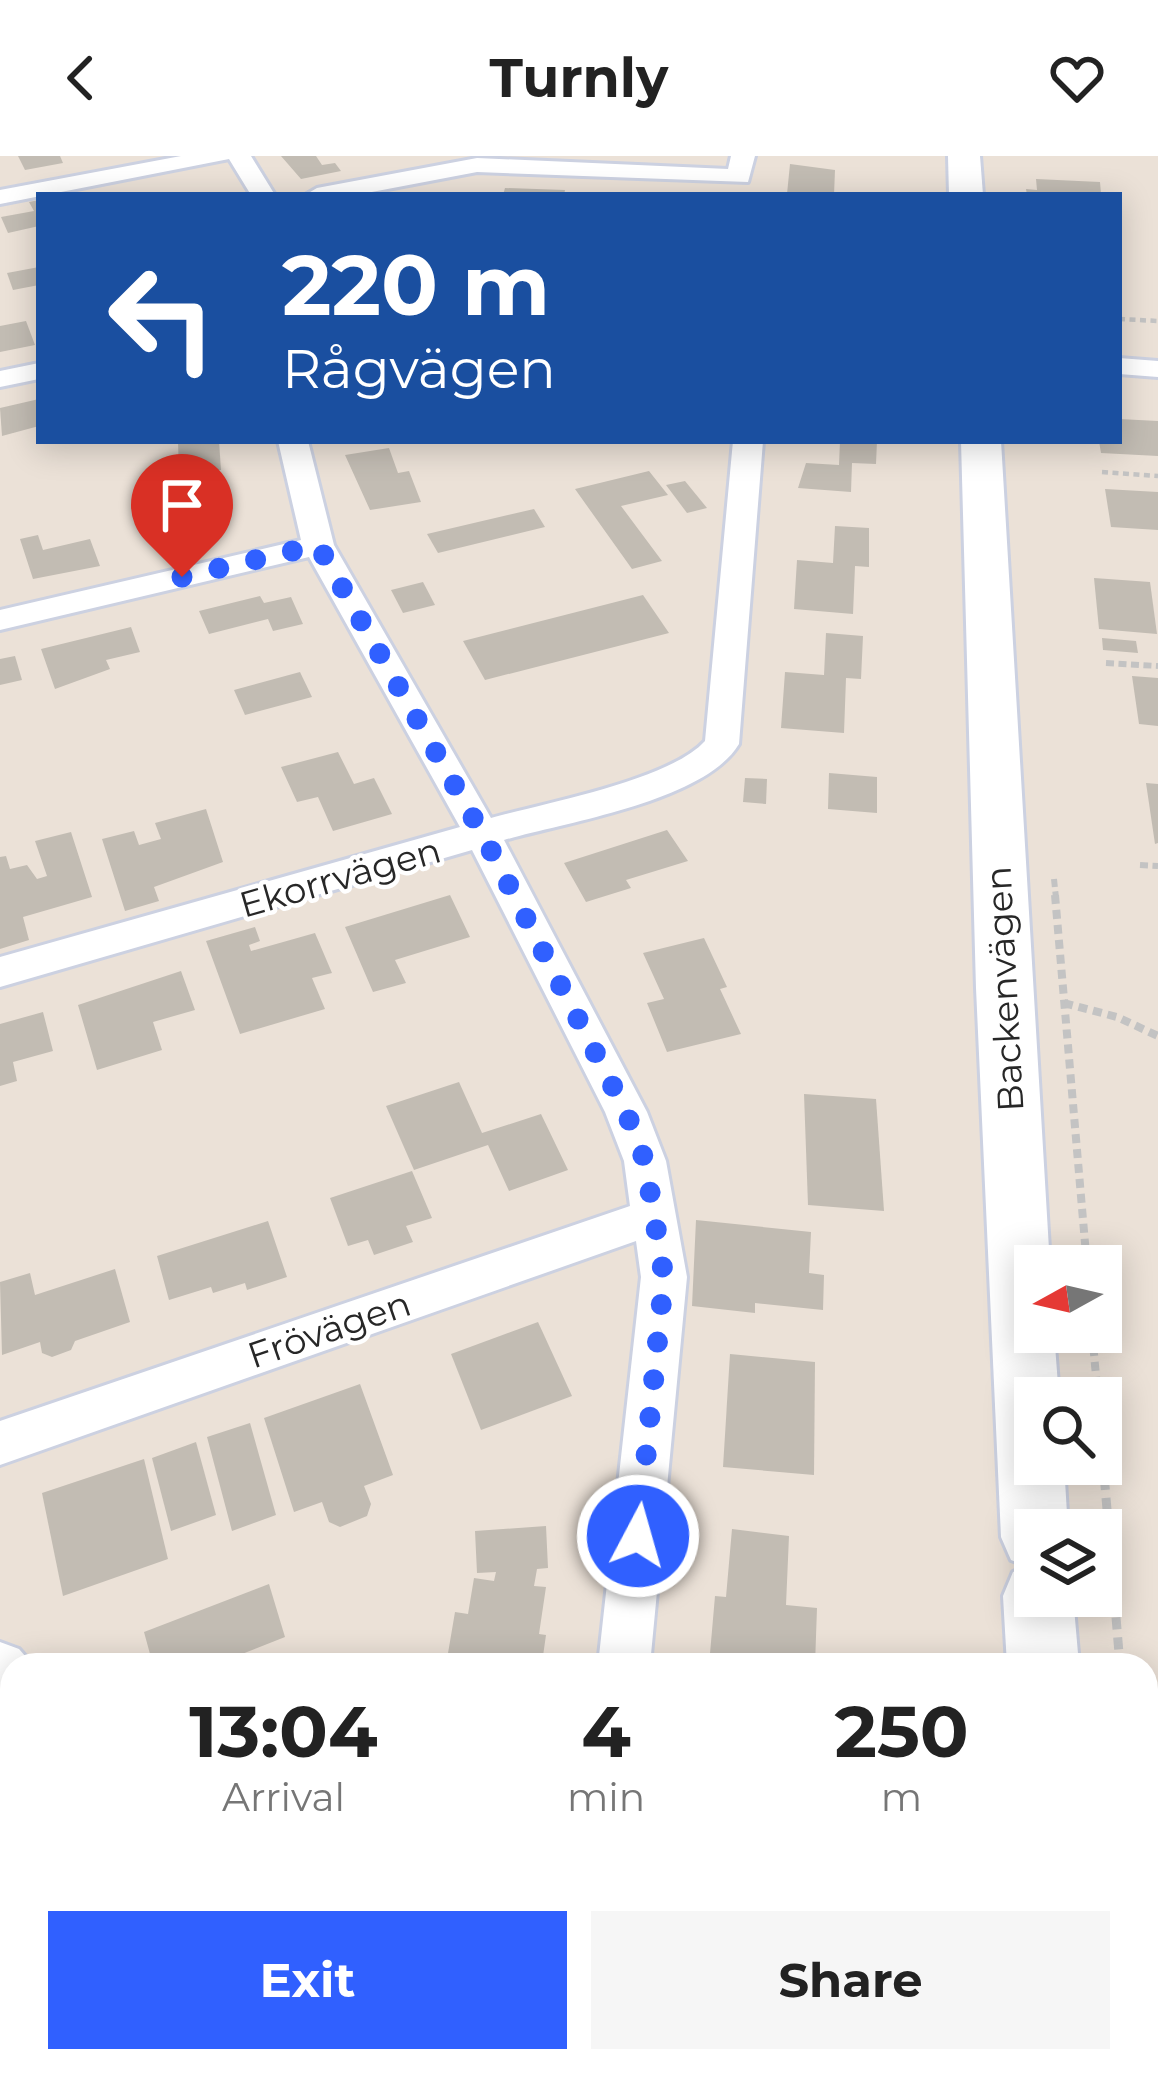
<!DOCTYPE html>
<meta charset="utf-8">
<style>
:root{--surface:#fff;--page:#f6f6f6;--text:#222;--muted:#767676;--accent:#3060ff}
body{margin:0;font-family:Montserrat,sans-serif;background:var(--page);color:var(--text);height:100vh;display:flex;flex-direction:column;font-size:45px;white-space:nowrap}
*{box-sizing:border-box;margin:0}
p{font-size:39px;color:var(--muted)}
.icon{flex:none;width:66px;height:66px;fill:none;stroke:currentColor;stroke-width:2;stroke-linecap:round;stroke-linejoin:round}
.map{position:relative;flex:1;overflow:hidden}
.side{position:absolute;left:0px;top:1497px;width:1158px;height:420px;display:flex;flex-direction:column;background:var(--surface);border-radius:36px 36px 0 0;box-shadow:0 6px 30px #0003}
.side>*{flex:none}
.top-card{position:absolute;left:36px;top:36px;width:1086px;height:252px;border-radius:0px;box-shadow:0 6px 30px #0003;background:#1a4fa0;color:#fff;overflow:hidden}
.needle{width:78px;rotate:262deg}
.fabs{position:absolute;left:1014px;top:1089px;display:grid;gap:24px}
.fabs a{display:grid;place-items:center;width:108px;height:108px;border-radius:0px;background:var(--surface);box-shadow:0 6px 30px #0003;font-size:60px}
.pin{position:absolute;display:grid;place-items:center;width:102px;height:102px;color:#fff;margin:-123px -51px;border-radius:50% 50% 50% 0;rotate:-45deg;box-shadow:0 0 12px #0007}
.pin .icon{rotate:45deg}
.me{position:absolute;width:132px;margin:-66px;rotate:6deg;stroke-linejoin:round;filter:drop-shadow(0 0 9px #0008)}
.turn{display:flex;align-items:center;gap:42px;height:252px;padding:0 48px;font-size:54px}
.turn .icon{width:156px;height:156px;stroke-width:2.5}
.turn b{display:block;font-size:84px;line-height:102px}
.eta{display:flex;justify-content:space-evenly;align-items:center;height:204px;text-align:center}
.eta b{font-size:72px;font-weight:700;line-height:84px}
.cta{display:flex;gap:24px;margin-top:auto;padding:24px 48px}
.cta a{flex:1;height:138px;border-radius:0px;background:var(--accent);color:#fff;font-size:48px;font-weight:700;line-height:138px;text-align:center}
.cta a+a{background:var(--page);color:var(--text)}
header{display:flex;justify-content:space-between;align-items:center;height:156px;padding:0 48px;background:var(--surface);font-size:54px;font-weight:700}
.map>svg:first-child{display:block}
.building{fill:#c2bcb3}
.lines{fill:none;stroke-linecap:round;stroke-linejoin:round}
.street-casing{stroke:#ccd1e1;stroke-width:6}
.secondary-casing{stroke:#ccd1e1;stroke-width:6}
.path-far3{stroke:#c3c3c3;stroke-width:4.5;stroke-dasharray:6 4.5;stroke-linecap:butt}
.path-far2{stroke:#c3c3c3;stroke-width:6;stroke-dasharray:8 4.5;stroke-linecap:butt}
.path-far1{stroke:#c3c3c3;stroke-width:8;stroke-dasharray:9 6;stroke-linecap:butt}
.path{stroke:#c3c3c3;stroke-width:9;stroke-dasharray:12 8;stroke-linecap:butt}
.street{fill:#fff;fill-rule:evenodd}
.secondary{fill:#fff;fill-rule:evenodd}
.route{stroke:#3060ff;stroke-width:21;stroke-dasharray:0 37.8}
.labels{text-anchor:middle;dominant-baseline:central;stroke-width:9;stroke-linejoin:round;paint-order:stroke}
.street-label{font-size:36px;fill:#272727;stroke:#fff}
</style>
<header><svg class="icon" aria-label="back" viewBox="0 0 24 24"><path d="M15 5l-7 7 7 7"/></svg>Turnly<svg class="icon" aria-label="heart" viewBox="0 0 24 24"><path d="M12 20l-8-8c-3-5 5-10 8-4 3-6 11-1 8 4z"/></svg></header>
<div class="map">
<svg width="1158" height="1917" viewBox="0 0 1158 1917">
<rect width="100%" height="100%" fill="#ebe1d7"/>
<g class="building">
<path d="M18,0H60L63,7L25,14Z"/>
<path d="M281,0H316L322,9L335,7L341,15L301,23Z"/>
<path d="M790,8L835,14L834,39L787,38Z"/>
<path d="M1036,23L1100,26L1101,38L1027,39L1026,33L1037,34Z"/>
<path d="M505,32L565,34L564,39H503Z"/>
<path d="M39,44V70L8,77L1,61L34,55L29,46Z"/>
<path d="M39,111V129L13,134L7,117Z"/>
<path d="M26,165L35,189L0,196V170Z"/>
<path d="M39,243V270L2,280L0,252Z"/>
<path d="M1119,263L1158,265V300L1101,297L1099,285H1119Z"/>
<path d="M178,285H219L221,314L179,318Z"/>
<path d="M840,285H877L876,308L852,307L851,336L798,332L806,307L839,309Z"/>
<path d="M389,292L398,317L409,315L421,346L370,354L345,299Z"/>
<path d="M649,315L668,339L621,350L662,405L632,413L575,333Z"/>
<path d="M685,325L707,352L687,357L666,329Z"/>
<path d="M1105,333L1158,336V374L1111,371Z"/>
<path d="M211,344L223,369L174,380L178,388L161,392L154,376L168,372L161,355Z"/>
<path d="M534,353L545,371L438,397L427,378Z"/>
<path d="M835,370L869,372V411L855,410L853,458L794,453L797,404L833,407Z"/>
<path d="M38,379L43,394L90,383L100,410L33,423L20,383Z"/>
<path d="M1094,422L1150,426L1157,478L1099,473Z"/>
<path d="M423,426L435,449L403,457L391,434Z"/>
<path d="M643,439L669,477L485,524L463,485Z"/>
<path d="M260,440L264,447L291,441L303,468L273,475L268,463L209,478L199,455Z"/>
<path d="M131,471L140,496L106,504L110,513L55,533L41,493Z"/>
<path d="M826,477L863,480L861,523L846,522L844,577L781,572L785,516L824,519Z"/>
<path d="M1102,482L1136,485L1138,497L1103,494Z"/>
<path d="M15,500L22,524L0,529V503Z"/>
<path d="M300,516L312,541L245,559L234,534Z"/>
<path d="M1132,520L1158,522V570L1139,568Z"/>
<path d="M338,596L354,628L374,622L392,658L333,675L318,641L297,646L281,611Z"/>
<path d="M829,617L877,621V657L828,653Z"/>
<path d="M745,622L767,623L766,648L743,646Z"/>
<path d="M1146,627L1158,628V687L1155,688Z"/>
<path d="M206,653L223,706L154,731L159,745L125,755L102,683L134,675L139,689L161,683L155,667Z"/>
<path d="M667,674L688,705L626,724L631,732L586,746L564,707Z"/>
<path d="M71,676L92,741L23,761L29,784L0,793V701L6,700L10,713L27,709L37,723L47,720L35,685Z"/>
<path d="M450,739L470,781L395,804L406,827L373,836L345,771Z"/>
<path d="M255,771L260,785L249,789L251,795L315,777L332,817L312,822L325,853L240,878L206,785Z"/>
<path d="M704,782L727,831L720,833L741,878L667,896L647,847L664,843L643,797Z"/>
<path d="M181,815L195,854L153,866L162,894L97,914L78,849Z"/>
<path d="M43,856L53,895L13,906L17,925L0,930V868Z"/>
<path d="M459,926L482,977L541,958L568,1014L509,1035L488,989L414,1014L386,950Z"/>
<path d="M804,938L876,943L884,1055L808,1049Z"/>
<path d="M412,1015L432,1062L406,1070L413,1086L374,1099L368,1084L348,1090L330,1042Z"/>
<path d="M696,1064L811,1076L809,1117L824,1119L823,1154L755,1147V1157L692,1150Z"/>
<path d="M268,1065L287,1121L247,1134L245,1127L213,1137L211,1131L169,1144L157,1100Z"/>
<path d="M115,1113L130,1166L75,1185L71,1194L52,1201L42,1197L40,1186L2,1199L0,1126L30,1117L35,1139Z"/>
<path d="M538,1166L572,1240L481,1274L451,1198Z"/>
<path d="M730,1198L815,1206L814,1319L723,1311Z"/>
<path d="M360,1228L393,1319L364,1330L371,1348L367,1360L340,1371L329,1366L322,1346L294,1356L264,1262Z"/>
<path d="M250,1267L276,1359L232,1375L207,1281Z"/>
<path d="M196,1286L216,1359L171,1375L152,1302Z"/>
<path d="M144,1303L168,1403L63,1440L42,1337Z"/>
<path d="M546,1370L548,1412L537,1413L534,1430L546,1431L539,1478L546,1479L542,1507L446,1509L455,1456L468,1458L474,1422L494,1425L496,1416L477,1417L475,1375Z"/>
<path d="M732,1373L789,1380L786,1449L817,1452L815,1509H709L715,1440L726,1441Z"/>
<path d="M269,1428L285,1481L214,1509H153L144,1476Z"/>
<path d="M62,1905H200L211,1917H73Z"/>
<path d="M690,1905H938V1917H799L753,1909L751,1917L690,1909Z"/>
</g>
<g class="lines">
<g class="street-casing">
<g id="street">
<path d="M181,0H251L275,39H251L229,3L0,48V34Z"/>
<path d="M731,0H755L748,26L477,16L356,39H305L317,32L477,2L728,13Z"/>
<path d="M1119,202L1158,205V221L1119,218Z"/>
<path d="M39,207V223L0,231V215Z"/>
<path d="M278,285H308L334,389L491,662C545,647 670,624 705,585L733,285H763L739,588C705,645 567,666 504,684L647,956L666,1005L687,1121L650,1509H598L641,1121L636,1085L0,1309V1265L630,1050L624,1005L605,956L472,694L0,831V801L460,671L309,401L0,474V454L301,384Z"/>
<path d="M0,1486L19,1493L33,1509H12V1549L0,1544Z"/>
<path d="M553,1905H613L611,1917H551Z"/>
</g>
</g>
<g class="secondary-casing">
<g id="secondary">
<path d="M948,0H980L983,39H949Z"/>
<path d="M961,285H1001L1050,1110H1035V1176H1054L1059,1242H1035V1308H1064L1068,1374H1035V1440H1073L1079,1509H1007L1003,1440L1013,1416L1027,1410L1011,1404L1001,1381L976,832Z"/>
<path d="M1025,1905H1107L1108,1917H1026Z"/>
</g>
</g>
<g class="path-far3">
<path d="M1119,163L1158,165"/>
<path d="M1102,316L1158,320"/>
</g>
<g class="path-far2">
<path d="M1106,507L1158,510"/>
<path d="M1140,709L1158,710"/>
<path d="M1054,723L1056,742"/>
</g>
<g class="path-far1">
<path d="M1055,739L1087,1110"/>
<path d="M1064,847L1117,861L1158,880"/>
<path d="M1092,1176L1098,1242"/>
</g>
<g class="path">
<path d="M1101,1282L1120,1509"/>
<path d="M1146,1816L1154,1917"/>
</g>
<use href="#street" class="street"/>
<use href="#secondary" class="secondary"/>
</g>
<g class="lines">
<path class="route" d="M182,421L318,389L484,681L626,956L645,1005L664,1121L638,1380"/>
</g>
<g class="labels">
<g class="street-label">
<text transform="translate(340 721) rotate(-16)">Ekorrvägen</text>
<text transform="translate(1004 833) rotate(-93)">Backenvägen</text>
<text transform="translate(329 1173) rotate(-19)">Frövägen</text>
</g>
</g>
</svg>
<div class="fabs">
<a><svg class="needle" viewBox="-14 -14 28 28"><path d="M0-13l5 13h-10z" fill="#e53935"/><path d="M0 13l5-13h-10z" fill="#767676"/></svg></a>
<a><svg class="icon" aria-label="search" viewBox="0 0 24 24"><circle cx="10" cy="10" r="6"/><path d="M15 15l6 6"/></svg></a>
<a><svg class="icon" aria-label="layers" viewBox="0 0 24 24"><path d="M12 4l9 5-9 5-9-5zM3 14l9 5 9-5"/></svg></a>
</div>
<div class="pin" style="left:182px;top:421px;background:#d93025"><svg class="icon" aria-label="arrive" viewBox="0 0 24 24"><path d="M6 21V4h12l-3 4 3 4H6"/></svg></div>
<svg class="me" style="left:638px;top:1380px" viewBox="-20 -20 40 40"><circle r="17" fill="#3060ff" stroke="#fff" stroke-width="3"/><path d="M0-11L8 9 0 5-8 9z" fill="#fff"/></svg>
<div class="top-card">
<div class="turn"><svg class="icon" aria-label="left" viewBox="0 0 24 24"><path d="M17 20v-9H6M10 6l-5 5 5 5"/></svg><div><b>220 m</b>Rågvägen</div></div>
</div>
<section class="side">
<div class="eta">
<div><b>13:04</b><p>Arrival</p></div>
<div><b>4</b><p>min</p></div>
<div><b>250</b><p>m</p></div>
</div>
<div class="cta"><a>Exit</a><a>Share</a></div>
</section>
</div>
